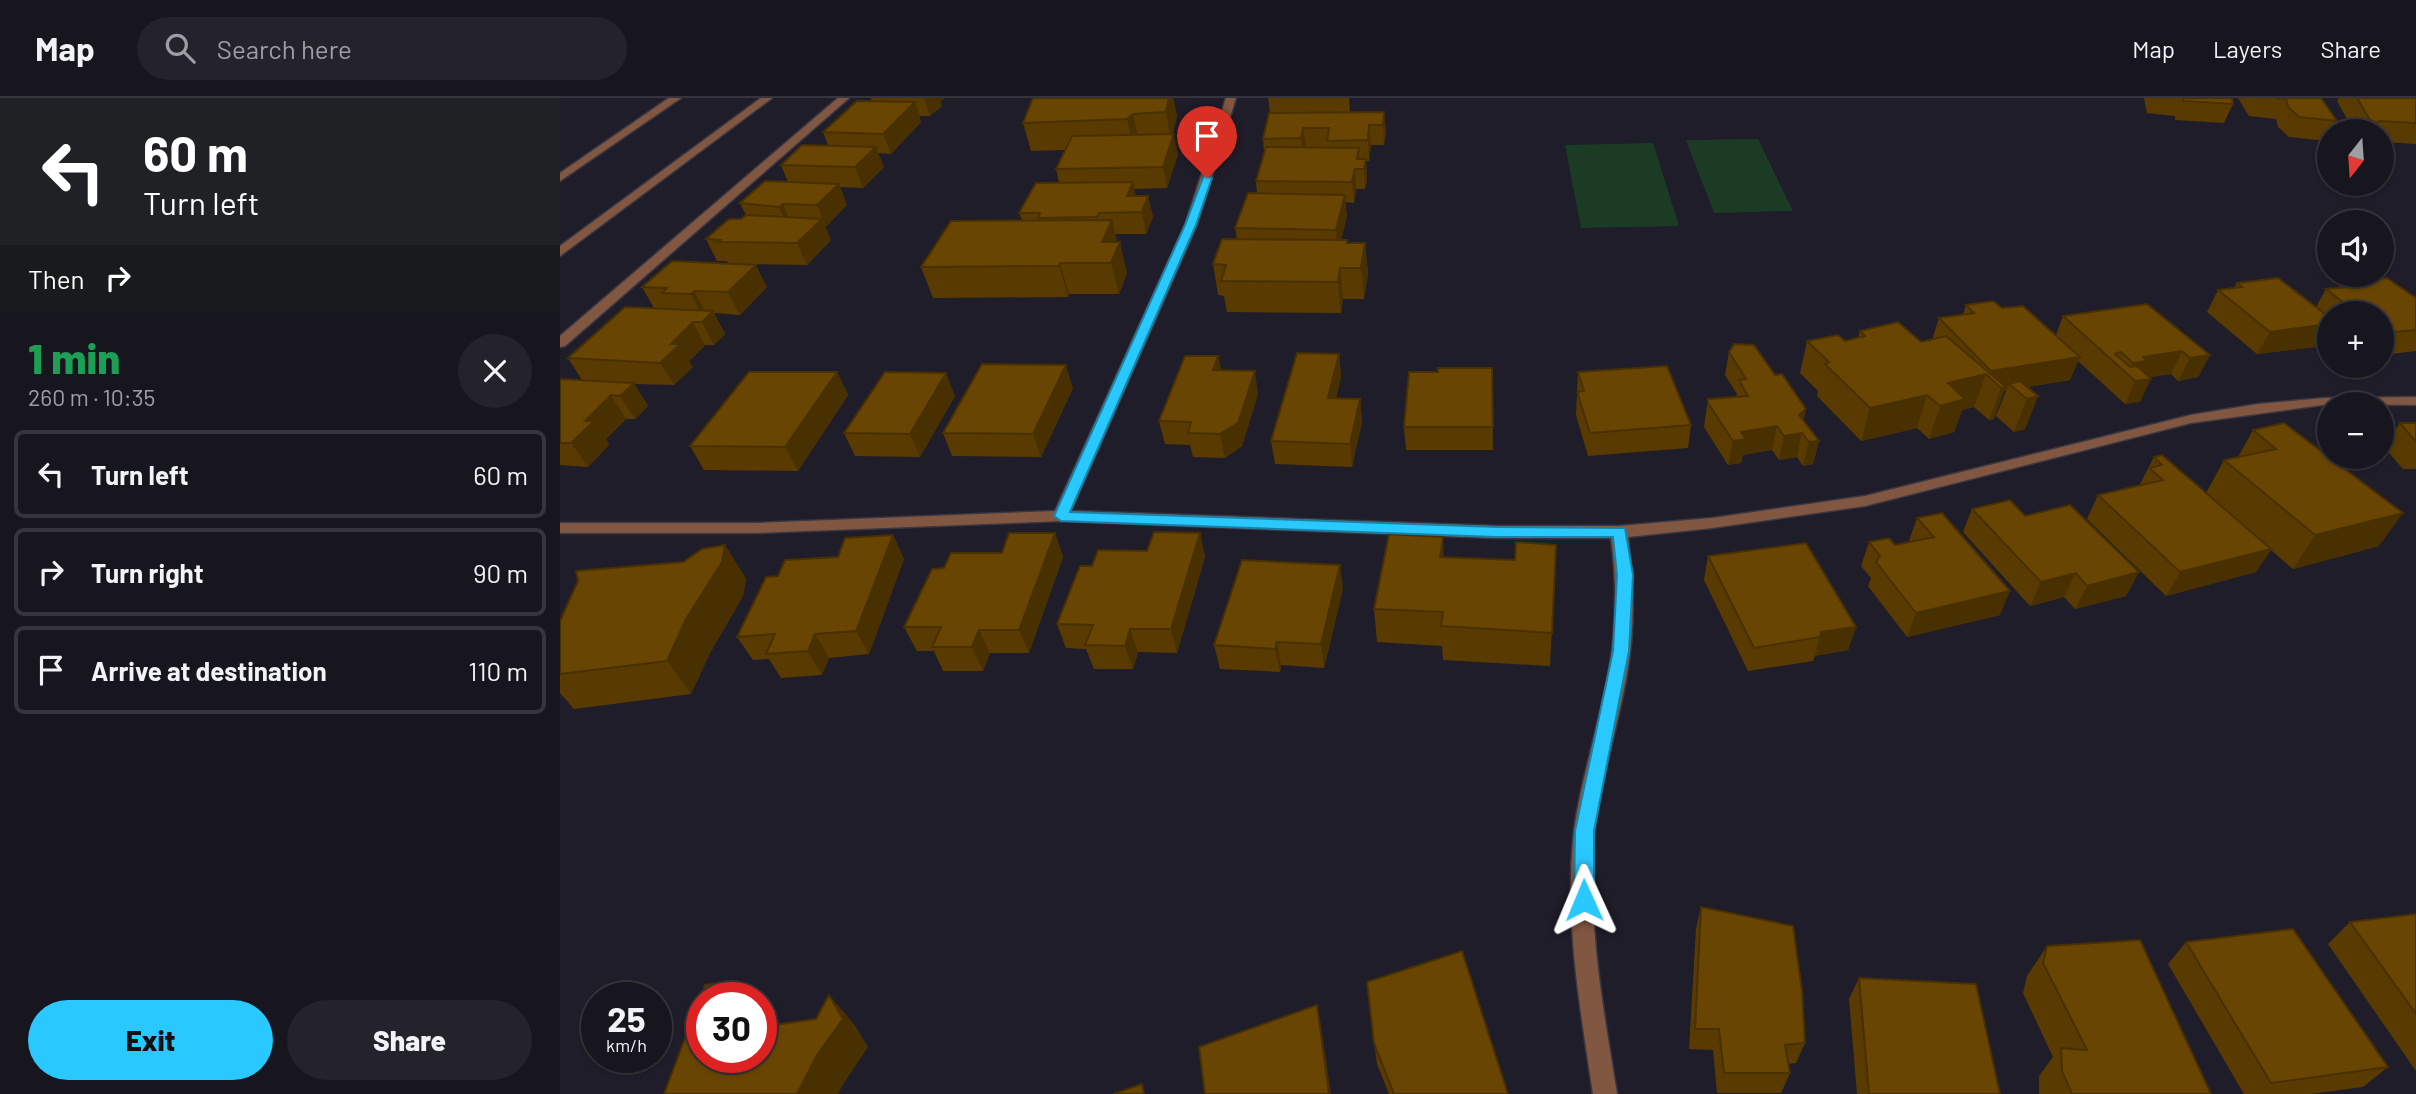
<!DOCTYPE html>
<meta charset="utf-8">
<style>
:root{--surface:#17161f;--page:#24232c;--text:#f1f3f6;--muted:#9e9fa4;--line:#36353d;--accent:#29c8ff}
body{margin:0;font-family:Barlow,sans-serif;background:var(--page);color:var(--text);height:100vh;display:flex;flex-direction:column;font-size:26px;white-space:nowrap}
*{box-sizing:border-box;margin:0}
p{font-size:23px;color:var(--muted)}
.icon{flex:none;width:38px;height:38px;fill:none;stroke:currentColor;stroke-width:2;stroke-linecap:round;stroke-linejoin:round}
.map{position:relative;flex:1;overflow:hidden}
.sheet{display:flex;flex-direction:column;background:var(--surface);width:560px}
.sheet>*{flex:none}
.banner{background:#202124;color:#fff;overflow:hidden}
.needle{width:46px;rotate:197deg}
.fabs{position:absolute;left:1757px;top:21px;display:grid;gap:14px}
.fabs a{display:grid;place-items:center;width:77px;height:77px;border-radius:50%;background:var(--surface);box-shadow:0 2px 5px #0004,0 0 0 2px var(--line);font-size:35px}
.speed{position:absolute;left:21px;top:884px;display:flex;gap:14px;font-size:35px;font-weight:700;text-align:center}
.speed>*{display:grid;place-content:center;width:91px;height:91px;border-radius:50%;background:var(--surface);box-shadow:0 2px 5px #0004,0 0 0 2px var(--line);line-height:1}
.speed small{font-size:18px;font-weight:400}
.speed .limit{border:10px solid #d22;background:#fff;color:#111}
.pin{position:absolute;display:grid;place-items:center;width:60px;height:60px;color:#fff;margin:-72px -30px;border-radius:50% 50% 50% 0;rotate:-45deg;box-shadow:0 0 7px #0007}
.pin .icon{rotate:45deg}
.me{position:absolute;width:77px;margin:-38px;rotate:359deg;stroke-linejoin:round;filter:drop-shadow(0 0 5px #0008)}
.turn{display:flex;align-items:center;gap:24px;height:147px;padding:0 28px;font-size:32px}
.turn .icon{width:91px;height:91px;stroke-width:2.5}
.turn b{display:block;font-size:49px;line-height:60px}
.then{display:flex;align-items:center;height:66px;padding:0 28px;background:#0003;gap:14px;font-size:26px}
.round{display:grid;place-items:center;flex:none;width:74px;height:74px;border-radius:37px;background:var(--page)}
.overview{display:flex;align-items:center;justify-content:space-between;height:119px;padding:0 28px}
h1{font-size:42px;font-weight:800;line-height:52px;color:#1e9e55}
.primary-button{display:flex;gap:14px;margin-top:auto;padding:14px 28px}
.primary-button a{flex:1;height:80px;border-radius:42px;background:var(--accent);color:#111;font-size:28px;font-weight:800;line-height:80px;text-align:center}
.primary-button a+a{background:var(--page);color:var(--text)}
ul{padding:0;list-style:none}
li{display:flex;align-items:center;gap:21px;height:88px;margin:0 14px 10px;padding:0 14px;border:4px solid var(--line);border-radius:10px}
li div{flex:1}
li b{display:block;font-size:26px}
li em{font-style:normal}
header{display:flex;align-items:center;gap:42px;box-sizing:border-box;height:98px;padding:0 35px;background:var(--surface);border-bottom:2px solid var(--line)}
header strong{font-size:33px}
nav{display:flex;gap:38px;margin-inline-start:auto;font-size:24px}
.search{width:490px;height:63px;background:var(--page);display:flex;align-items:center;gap:18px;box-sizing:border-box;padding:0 24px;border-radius:38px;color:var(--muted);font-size:26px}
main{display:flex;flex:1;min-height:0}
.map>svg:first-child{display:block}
.green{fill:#1b3b25}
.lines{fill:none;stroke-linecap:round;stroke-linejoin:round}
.minor-casing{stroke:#393742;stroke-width:3}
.minor{fill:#825741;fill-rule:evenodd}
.wall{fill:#593b02}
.shaded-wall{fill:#493001}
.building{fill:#684502;stroke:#493001;stroke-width:2}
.route{fill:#29c8ff;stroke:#1b82a6;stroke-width:2}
</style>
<header>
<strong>Map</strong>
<div class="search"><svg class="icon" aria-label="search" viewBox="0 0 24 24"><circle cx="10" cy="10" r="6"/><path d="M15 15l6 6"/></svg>Search here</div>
<nav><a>Map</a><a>Layers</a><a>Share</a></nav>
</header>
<main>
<section class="sheet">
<div class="banner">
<div class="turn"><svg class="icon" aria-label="left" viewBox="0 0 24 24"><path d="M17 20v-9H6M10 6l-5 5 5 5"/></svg><div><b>60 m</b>Turn left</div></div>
<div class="then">Then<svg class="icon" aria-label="right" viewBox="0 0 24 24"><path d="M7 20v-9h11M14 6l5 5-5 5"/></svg></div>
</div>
<div class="overview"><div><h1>1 min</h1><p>260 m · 10:35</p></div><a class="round"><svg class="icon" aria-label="close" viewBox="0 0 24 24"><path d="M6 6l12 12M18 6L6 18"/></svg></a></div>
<ul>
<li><svg class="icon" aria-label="left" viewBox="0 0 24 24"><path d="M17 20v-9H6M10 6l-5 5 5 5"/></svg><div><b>Turn left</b></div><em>60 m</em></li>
<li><svg class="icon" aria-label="right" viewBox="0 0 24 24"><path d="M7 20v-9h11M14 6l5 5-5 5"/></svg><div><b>Turn right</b></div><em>90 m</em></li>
<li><svg class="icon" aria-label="arrive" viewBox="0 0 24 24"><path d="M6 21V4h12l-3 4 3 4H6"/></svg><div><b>Arrive at destination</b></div><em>110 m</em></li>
</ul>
<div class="primary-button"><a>Exit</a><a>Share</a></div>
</section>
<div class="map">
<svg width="1856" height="996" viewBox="0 0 1856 996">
<rect width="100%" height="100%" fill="#1f1d29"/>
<g class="green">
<path d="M1198,41L1233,113L1154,115L1126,42Z"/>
<path d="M1093,45L1119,128L1021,130L1005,47Z"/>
</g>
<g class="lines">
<g class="minor-casing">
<g id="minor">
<path d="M109,0H121L0,83V75Z"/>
<path d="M201,0H212L0,158V148Z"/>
<path d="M278,0H289L5,248L0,249V238Z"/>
<path d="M666,0H676L637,127L511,413L937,428H1059L1152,420L1305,398L1631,317L1698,306L1764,300L1856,299V307L1769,306L1631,325L1305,408L1152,430L1068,439C1074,484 1075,530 1067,576C1058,629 1041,679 1035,732C1026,821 1043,909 1057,996H1033C1020,909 1004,821 1014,732C1021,680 1039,629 1048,577C1057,531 1057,485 1051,440H937L501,423L197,435H0V425H197L495,413L625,127Z"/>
</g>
</g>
<use href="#minor" class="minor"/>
</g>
<g class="wall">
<path d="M311,0H384L380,4L382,8L370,18H359L361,24L331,56L318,55L324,69L303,90L280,89L287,107L265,128L271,142L247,167L181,166L207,189L180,217L154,215L165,236L154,247H145L129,263L133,269L114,287L74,286L88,308L75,321H66L46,341L49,347L28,369L0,367V281L22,282L8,260L94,210L82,189L168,166L167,163H157L146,141L181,121L186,117L180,105L228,84L221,67L268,47L263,34L312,3Z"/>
<path d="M473,0H613L617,18L613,36L618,56L607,90L574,91L576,98H588L593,119L586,136H555L567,175L559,196H509L508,199L373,200L361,169L462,122L459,115L499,84L496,71L505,52L471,53L463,25Z"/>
<path d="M708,0H789L790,14H824L826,34L824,47H811L809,63H806L807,82L805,91H796L794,105L785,104L787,118L781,142H787L788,145H805L808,176L804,201H783L781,215L667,214L664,198L658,197L653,166L677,141L675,130L697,95L696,83L704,54L703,41L710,15Z"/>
<path d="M1584,0H1672L1673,6L1664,25L1615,22V18L1587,15Z"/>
<path d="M1678,0H1761L1777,23L1772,33H1769V39L1767,43L1729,39L1718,29L1716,21L1689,18Z"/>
<path d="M1779,0H1856V46L1822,44V33H1794L1777,3Z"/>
<path d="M1677,185L1756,209L1766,191L1779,190L1782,185L1856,200V253L1822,257V215H1769V240L1765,248L1697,256L1647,214L1658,192L1674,190Z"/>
<path d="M1406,207L1442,210L1496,237L1503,218L1650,257L1638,279L1618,283L1611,276L1590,279L1580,304L1565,306L1518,263L1510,282L1467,289L1478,298L1465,331L1454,334L1436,318L1446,293H1444L1434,321L1429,322L1414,309L1402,312L1394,334L1369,341L1357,330L1301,343L1257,298L1258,293L1240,275L1247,243H1285L1298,240L1300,233L1361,244L1372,242L1379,220L1403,217Z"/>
<path d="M1169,254L1244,323L1259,343L1253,366L1243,368L1237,359L1219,362L1212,352L1183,357L1181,365L1168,367L1144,329L1148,301L1176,299L1177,296L1165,277Z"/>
<path d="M779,256L781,279L776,300L800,301L802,324L792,369L715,366L711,343Z"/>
<path d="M658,258L661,272L698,296L682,348L665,360L633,359L630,347L605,346L599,323Z"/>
<path d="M932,270L933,352H846L844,329L878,274Z"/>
<path d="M277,274L288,297L238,373L144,372L130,348Z"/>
<path d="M1018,274L1131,327L1128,350L1028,358L1016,317Z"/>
<path d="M513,290L481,359L392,358L383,335Z"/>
<path d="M395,298L360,359L295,358L284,335Z"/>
<path d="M1724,325L1819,448L1733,471L1711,452L1696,474L1606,498L1527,421L1538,397L1579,388L1594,359L1646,395L1664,362L1678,359L1693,332Z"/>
<path d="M1840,325H1856V371H1843L1824,349Z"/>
<path d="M1412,411L1465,418L1579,474L1566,498L1515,511L1504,499L1470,508L1403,434Z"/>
<path d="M1357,420L1440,517L1347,539L1308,488L1311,480L1301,468L1309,444L1335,447L1350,444L1349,443Z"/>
<path d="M495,435L503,459L469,555H430L423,573H383L374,553H357L344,529L384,470L442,455Z"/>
<path d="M640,435L645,459L617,555L578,554L573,571H534L526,551L506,550L497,526L532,468L587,453Z"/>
<path d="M333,437L344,461L309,556L269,560L262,577L221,580L209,561L193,562L177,539L218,478L278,459Z"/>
<path d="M165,447L186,481L183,498L150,555L131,596L14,611L0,595V523Z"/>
<path d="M996,447L990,568L883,562L882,548L817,544L814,511L883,459L955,462Z"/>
<path d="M1148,458L1296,529L1288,552L1255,558L1253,563L1188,573L1144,482Z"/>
<path d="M783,491L764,570L721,567L720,574L660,571L654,547Z"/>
<path d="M1141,809L1245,945L1236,965L1228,966L1230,975L1221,995H1157L1153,952L1129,951L1136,831Z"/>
<path d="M1856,816V973L1768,846L1790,824Z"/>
<path d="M1626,844L1828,969L1803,989L1751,996H1684L1608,866Z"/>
<path d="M1487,848L1651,996H1479V978L1493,959L1463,895L1467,878Z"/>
<path d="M1299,880L1440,996H1297L1289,901Z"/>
<path d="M814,945L948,996H829L817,966Z"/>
</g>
<g class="shaded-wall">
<path d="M364,0H384L380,4L382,8L370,18Z"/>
<path d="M609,0H613L617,18L611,42L606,14Z"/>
<path d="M355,4L361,24L331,56L323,36Z"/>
<path d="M824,14L826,34L824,47L823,27Z"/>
<path d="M573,16L579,44L573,49L567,21Z"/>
<path d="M809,27L811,47L809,63L808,42Z"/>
<path d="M743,30L746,50L743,61L741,40Z"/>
<path d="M614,36L618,56L607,90L603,69Z"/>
<path d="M316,49L324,69L303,90L295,69Z"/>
<path d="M806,61L807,82L805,91L804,71Z"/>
<path d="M795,71L796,91L794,105L792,84Z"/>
<path d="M573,84L577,105L567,98Z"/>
<path d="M279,86L287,107L266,129L257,107Z"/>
<path d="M785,97L787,118L778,154L776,132Z"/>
<path d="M588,98L593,119L586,136L582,114Z"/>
<path d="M223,106L232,127L229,130L219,109Z"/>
<path d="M262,121L271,142L247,167L237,145Z"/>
<path d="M552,122L558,148L560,144L567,175L559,196L551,165L542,144Z"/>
<path d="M805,145L808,176L804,201L801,170Z"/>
<path d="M500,165L509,196L508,199L499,168Z"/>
<path d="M196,167L207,189L180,217L168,194Z"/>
<path d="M780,170L783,201L781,215L778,184Z"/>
<path d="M134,193L146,215L143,219L131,196Z"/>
<path d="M153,213L165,236L154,247L142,224Z"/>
<path d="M133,224L145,247L129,263L133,269L114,287L100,265L111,246Z"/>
<path d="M1769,226V240L1765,248L1697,256L1710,234Z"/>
<path d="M1622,253L1611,276L1579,281H1591L1580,304L1565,306L1575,283L1568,277L1573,265L1583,259Z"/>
<path d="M779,256L781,279L771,323L768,300Z"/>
<path d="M1650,257L1638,279L1618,283L1630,260Z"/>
<path d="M658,258L663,281L653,272Z"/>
<path d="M1520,259L1510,282L1455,291L1449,286L1446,293H1444L1434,321L1429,322L1441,290L1429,279L1431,273Z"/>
<path d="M506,267L513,290L481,359L473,336Z"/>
<path d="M695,273L698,296L682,348L665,360L660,336Z"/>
<path d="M277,274L288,297L238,373L225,349Z"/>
<path d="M386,275L395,298L360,359L350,336Z"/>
<path d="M1426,276L1414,309L1402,312L1394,334L1369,341L1388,285Z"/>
<path d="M74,285L88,308L75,321L60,298Z"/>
<path d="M51,297L66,321L46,341L49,347L28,369L11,345L25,323Z"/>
<path d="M1367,297L1357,330L1301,343L1310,310Z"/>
<path d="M1478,298L1465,331L1454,334L1467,301Z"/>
<path d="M800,301L802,324L792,369L790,346Z"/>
<path d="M1246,311L1237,359L1219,362L1224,338L1239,317Z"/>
<path d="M1217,328L1212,352L1183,357L1181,365L1168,367L1173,343L1181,334Z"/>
<path d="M1259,343L1253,366L1243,368L1249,344Z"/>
<path d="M1843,415L1819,448L1733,471L1755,437Z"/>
<path d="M495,435L503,459L469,555L459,532Z"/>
<path d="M640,435L645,459L617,555L611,531Z"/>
<path d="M333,437L344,461L309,556L296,533Z"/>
<path d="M883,439L884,473L880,459Z"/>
<path d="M165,447L186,481L183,498L150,555L131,596L107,563L126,521Z"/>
<path d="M1711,451L1696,474L1606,498L1620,474Z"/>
<path d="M780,467L783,491L764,570L761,546Z"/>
<path d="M1579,474L1566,498L1515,511L1527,488Z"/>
<path d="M1516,475L1504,499L1470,508L1481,484Z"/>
<path d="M1450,493L1440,517L1347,539L1356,515Z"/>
<path d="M1296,529L1288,552L1255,558L1261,534Z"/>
<path d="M570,531L578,554L573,571L565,548Z"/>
<path d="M419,532L430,555L423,573L412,549Z"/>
<path d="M255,536L269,560L262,577L248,553Z"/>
<path d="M717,544L721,567L720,574L715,551Z"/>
<path d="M170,884L185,900H162Z"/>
<path d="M269,897L294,926L308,949L284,985L278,996H237Z"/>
<path d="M757,907L761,928L771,996H769Z"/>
</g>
<g class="building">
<path d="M473,0H609L606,14L573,16L567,21L463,25Z"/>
<path d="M1623,0H1672L1673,6L1623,3Z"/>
<path d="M1715,0H1761L1777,23L1739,19L1728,9L1726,1Z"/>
<path d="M1797,0H1856V25L1819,23L1817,25L1810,22Z"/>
<path d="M297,3L355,4L323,36L263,34Z"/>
<path d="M824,14L823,27H809L808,42L767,43L769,30H743L741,40L703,41L709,15Z"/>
<path d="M614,36L603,69L496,71L512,38Z"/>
<path d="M242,47L316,49L295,69L221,67Z"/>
<path d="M706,49L799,50L797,61H806L804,71H795L792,84L696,83Z"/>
<path d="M205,83L279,86L257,107L223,106L219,109L180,105Z"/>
<path d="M573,84L567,98H588L582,114L539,115L537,119L478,120L480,115H459L476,85Z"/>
<path d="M688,95L785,97L776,132L675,130Z"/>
<path d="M186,117L262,121L237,145L157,144L160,142L146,141L169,121H181Z"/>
<path d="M552,122L542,144H560L551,165H500L499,168L361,169L391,123Z"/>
<path d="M662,141L787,142V145H805L801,170H780L778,184L661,183L666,167L653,166Z"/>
<path d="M112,163L196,167L168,194L134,193L131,196L102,195L107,190L82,189Z"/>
<path d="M1718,180L1769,219V226L1710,234L1658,192L1682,189L1677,185Z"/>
<path d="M1827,180L1856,200V232L1824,235L1822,234V215H1797L1766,191L1788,189L1782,185Z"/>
<path d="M1433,203L1442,210L1463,208L1520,259L1431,273L1379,220L1414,215L1406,207Z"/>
<path d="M1587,206L1650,257L1630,260L1622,253L1583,259L1587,263L1573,265L1561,254L1555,256L1570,269L1577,268L1591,281L1575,283L1503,218Z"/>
<path d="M65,209L153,213L142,224H133L111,246H120L100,265L8,260Z"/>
<path d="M1338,224L1361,244L1386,238L1446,289L1441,290L1426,276L1388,285L1405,301L1380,308L1367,297L1310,310L1265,266L1269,264L1247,243L1278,237L1285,243L1305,238L1300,233Z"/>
<path d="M1174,246L1194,247L1215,277L1222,276L1246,311L1239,317L1259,343L1249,344L1242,335L1224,338L1217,328L1181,334L1186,341L1173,343L1148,305V301L1188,298L1179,282L1186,281L1169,254Z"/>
<path d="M737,255L779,256L768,300L800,301L790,346L711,343Z"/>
<path d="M625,258H658L653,272L695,273L678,325L660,336L628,335L631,324L599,323Z"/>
<path d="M422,266L506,267L473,336L383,335Z"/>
<path d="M1107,268L1131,327L1030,335L1017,294L1024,293L1018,274Z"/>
<path d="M878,270H932L933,329H844L849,274H878Z"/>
<path d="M189,274H277L225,349L130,348Z"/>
<path d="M325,274L386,275L350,336L284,335Z"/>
<path d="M0,281L74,285L60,298L51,297L25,323H34L11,345H0Z"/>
<path d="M1460,283L1478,298L1467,301L1449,286Z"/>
<path d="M1724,325L1843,415L1755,437L1664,362L1716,351L1693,332Z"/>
<path d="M1840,325H1856V344Z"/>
<path d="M1602,357L1711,451L1620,474L1538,397L1603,382L1589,370L1602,367L1594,359Z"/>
<path d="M1450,402L1465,418L1510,407L1579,474L1527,488L1516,475L1481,484L1412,411Z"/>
<path d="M1382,415L1450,493L1356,515L1316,464L1320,458L1309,444L1329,440L1335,447L1374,439L1357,420Z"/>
<path d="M594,434L640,435L611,531H570L565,548L525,547L533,527L497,526L520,468H532L538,452L587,453Z"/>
<path d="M449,435H495L459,532H419L412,549H372L381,529H344L372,471L384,470L391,455H442Z"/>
<path d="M829,436L883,439L880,459L955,462L956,444L996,447L992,535L881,528L883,514L814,511Z"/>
<path d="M333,437L296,533L255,536L248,553L206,556L215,536L177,539L206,479L218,478L225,462L278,459L285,440Z"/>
<path d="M1246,445L1296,529L1261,534L1260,539L1194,550L1148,458Z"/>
<path d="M165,447L162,464L126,521L107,563L0,576V523L18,483L16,473L123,464L142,451Z"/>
<path d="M682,462L780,467L761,546L717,544L715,551L654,547Z"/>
<path d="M1141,809L1233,828L1242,892L1245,945L1225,947L1230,975H1164L1159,931H1135Z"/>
<path d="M1856,816V916L1790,824Z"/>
<path d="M1733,831L1828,969L1711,985L1626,844Z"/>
<path d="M1580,842L1651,996H1512L1502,973L1501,950L1527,952L1483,865L1487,848Z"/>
<path d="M902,853L948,996H834L814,945L807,884Z"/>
<path d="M1299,880L1416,886L1440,996H1309Z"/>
<path d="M170,884L162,900H142V959H201V929L256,921L269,897L283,921L257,957L237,996H104L145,887Z"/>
<path d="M757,907L769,996H645L639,949Z"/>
<path d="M582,986L584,996H553Z"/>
</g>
<path class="route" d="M644,77L652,80L636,127L510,414L937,429L1065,430L1073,477L1069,553L1034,733V802L1031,808L1024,811L1016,808L1014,802L1015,733L1053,553L1057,477L1053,439H937L501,423L494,418L625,127Z"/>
</svg>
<div class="fabs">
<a><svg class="needle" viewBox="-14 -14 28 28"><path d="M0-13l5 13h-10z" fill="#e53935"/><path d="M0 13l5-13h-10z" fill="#9e9fa4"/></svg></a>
<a><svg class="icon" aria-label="sound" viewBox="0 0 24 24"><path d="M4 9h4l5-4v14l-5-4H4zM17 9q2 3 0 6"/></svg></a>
<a>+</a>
<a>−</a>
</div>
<div class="speed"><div>25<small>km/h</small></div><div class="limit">30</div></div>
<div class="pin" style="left:647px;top:80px;background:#d93025"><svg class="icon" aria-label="arrive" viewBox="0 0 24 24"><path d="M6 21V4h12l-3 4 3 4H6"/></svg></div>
<svg class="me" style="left:1024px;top:802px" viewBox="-20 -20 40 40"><path d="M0-17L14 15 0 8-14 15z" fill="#29c8ff" stroke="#fff" stroke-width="4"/></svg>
</div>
</main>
